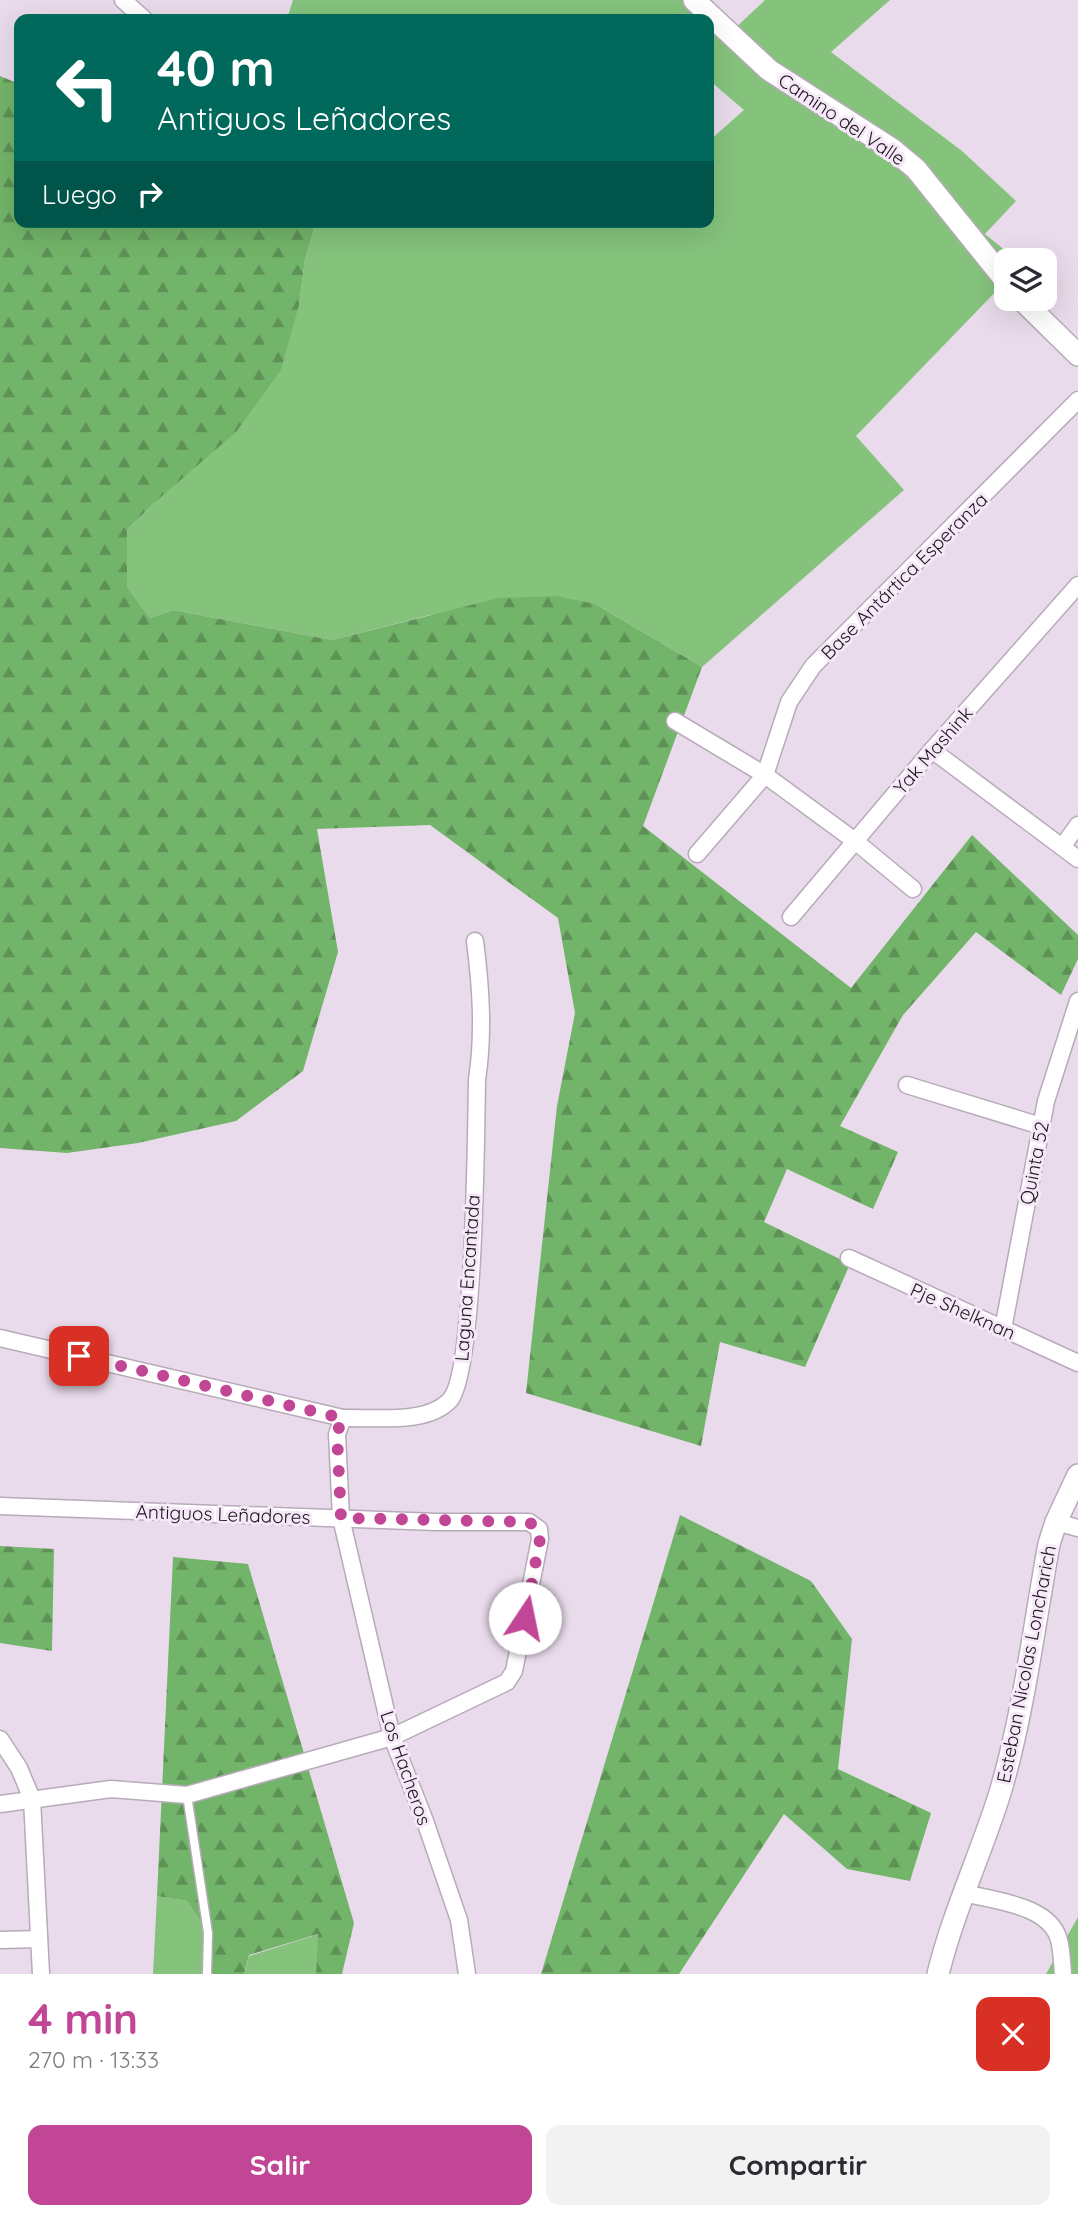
<!DOCTYPE html>
<html lang="es">
<meta charset="utf-8">
<style>
:root{--surface:#fff;--page:#f2f2f3;--text:#2b2b33;--muted:#7c7c81;--accent:#c24696}
body{margin:0;font-family:Quicksand,sans-serif;background:var(--page);color:var(--text);height:100vh;display:flex;flex-direction:column;font-size:26px;white-space:nowrap}
*{box-sizing:border-box;margin:0}
p{font-size:23px;color:var(--muted)}
.icon{flex:none;width:38px;height:38px;fill:none;stroke:currentColor;stroke-width:2;stroke-linecap:round;stroke-linejoin:round}
.map{position:relative;height:1974px;overflow:hidden}
.panel{display:flex;flex-direction:column;background:var(--surface);flex:1}
.panel>*{flex:none}
.hud{position:absolute;left:14px;top:14px;width:700px;height:214px;border-radius:14px;box-shadow:0 7px 28px #0002;background:#00695c;color:#fff;overflow:hidden}
.buttons{position:absolute;left:994px;top:248px;display:grid;gap:14px}
.buttons a{display:grid;place-items:center;width:63px;height:63px;border-radius:14px;background:var(--surface);box-shadow:0 7px 28px #0002;font-size:35px}
.pin{position:absolute;display:grid;place-items:center;width:60px;height:60px;color:#fff;margin:-30px;border-radius:14px;box-shadow:0 4px 10px #0006}
.me{position:absolute;width:77px;margin:-38px;rotate:11deg;stroke-linejoin:round;filter:drop-shadow(0 0 5px #0008)}
.turn{display:flex;align-items:center;gap:24px;height:147px;padding:0 28px;font-size:32px}
.turn .icon{width:91px;height:91px;stroke-width:2.5}
.turn b{display:block;font-size:49px;line-height:60px}
.then{display:flex;align-items:center;height:66px;padding:0 28px;background:#0003;gap:14px;font-size:26px}
.round{display:grid;place-items:center;flex:none;width:74px;height:74px;border-radius:14px;background:var(--page)}
.head{display:flex;align-items:center;justify-content:space-between;height:119px;padding:0 28px}
h1{font-size:42px;font-weight:700;line-height:52px;color:var(--accent)}
.action{display:flex;gap:14px;margin-top:auto;padding:14px 28px}
.action a{flex:1;height:80px;border-radius:14px;background:var(--accent);color:#fff;font-size:28px;font-weight:700;line-height:80px;text-align:center}
.action a+a{background:var(--page);color:var(--text)}
.map>svg:first-child{display:block}
.grass{fill:#85c37d}
.forest{fill:url(#forest-firs)}
.lines{fill:none;stroke-linecap:round;stroke-linejoin:round}
.service-casing{stroke:#b7aab9;stroke-width:11}
.minor-casing{stroke:#b7aab9;stroke-width:19}
.tertiary-casing{stroke:#b7aab9;stroke-width:24}
.service{stroke:#fff;stroke-width:8}
.minor{stroke:#fff;stroke-width:16}
.tertiary{stroke:#fff;stroke-width:21}
.route{stroke:#c24696;stroke-width:12;stroke-dasharray:0 21.6}
.labels{text-anchor:middle;dominant-baseline:central;stroke-width:6;stroke-linejoin:round;paint-order:stroke}
.street-label{font-size:19px;fill:#1b161c;stroke:#f6e8f8}
</style>
<div class="map">
<svg width="1078" height="1974" viewBox="0 0 1078 1974">
<defs>
<pattern id="forest-firs" width="22" height="20" patternUnits="userSpaceOnUse" patternTransform="scale(1.75)"><rect width="22" height="20" fill="#72b469"/><path d="M5 1l3.5 6h-7zM16 11l3.5 6h-7z" fill="#5d9156"/></pattern>
</defs>
<rect width="100%" height="100%" fill="#e9dbeb"/>
<g class="grass">
<path d="M293,0H688L730,33L765,0H890L831,52L962,151L1016,201L985,234L1018,261H1006V281L856,436L904,490L702,667L595,604L430,615L332,640L173,610L150,618L127,587V530L154,503L299,305L305,259L316,222H709V141L744,110L709,80V19H287Z"/>
<path d="M157,1896L187,1901L208,1933L202,1974H153Z"/>
<path d="M1078,1917V1974H1046Z"/>
<path d="M319,1934L316,1974H244L249,1956Z"/>
</g>
<g class="forest">
<path d="M0,76L19,84V222H316L305,259L299,305L281,370L236,432L154,503L127,530V587L150,618L173,610L332,640L499,598L556,596L595,604L702,667L643,826L851,988L972,835L1078,935V959L1061,995L976,932L903,1015L840,1126L898,1152L873,1209L787,1169L764,1222L850,1264L805,1367L720,1342L701,1446L526,1393L557,1106L575,1013L558,918L430,825L317,829L338,952L303,1071L236,1121L138,1143L67,1153L0,1148Z"/>
<path d="M680,1515L811,1581L852,1639L838,1769L931,1813L910,1881L847,1869L784,1814L679,1974H541Z"/>
<path d="M0,1546L54,1549L52,1651L0,1643Z"/>
<path d="M173,1557L248,1564L354,1923L342,1974H316L318,1934L249,1955L244,1974H202L208,1933L187,1901L157,1896Z"/>
</g>
<g class="lines">
<g class="service-casing">
<path id="service" d="M187,1795L208,1933L207,1974"/>
</g>
<g class="minor-casing">
<g id="minor">
<path d="M123,0L144,19"/>
<path d="M675,721L765,775L855,841L913,889"/>
<path d="M932,750L1078,859"/>
<path d="M1062,847L1078,825"/>
<path d="M697,854L765,775L789,702L813,666L1078,400"/>
<path d="M791,917L932,750L1078,585"/>
<path d="M907,1085L1041,1126"/>
<path d="M849,1258L1078,1363"/>
<path d="M1003,1329L1046,1101L1078,1001"/>
<path d="M0,1338L343,1418"/>
<path d="M0,1506L436,1522H529L539,1529L540,1539L514,1671L507,1682L392,1737L187,1795L111,1789L0,1804"/>
<path d="M1056,1522L1078,1528"/>
<path d="M0,1739L19,1768L32,1799L41,1974"/>
<path d="M964,1893C995,1901 1050,1905 1059,1940C1062,1951 1062,1963 1063,1974"/>
<path d="M0,1940L39,1939"/>
<path d="M467,1974L459,1920L425,1821L392,1737L341,1518L337,1434L343,1418C375,1417 427,1425 450,1400C475,1372 476,1129 477,1080C484,1033 481,988 475,941"/>
</g>
</g>
<g class="tertiary-casing">
<g id="tertiary">
<path d="M694,0L769,70L892,149L916,169L1006,281"/>
<path d="M1021,299L1078,355"/>
<path d="M938,1974C953,1913 980,1856 999,1796C1023,1718 1034,1626 1049,1544L1056,1522L1078,1475"/>
</g>
</g>
<use href="#service" class="service"/>
<use href="#minor" class="minor"/>
<use href="#tertiary" class="tertiary"/>
</g>
<g class="lines">
<path class="route" d="M79,1356L342,1418L337,1434L341,1518L529,1522L539,1530L540,1539L525,1618"/>
</g>
<g class="labels">
<g class="street-label">
<text transform="translate(842 119) rotate(34)">Camino del Valle</text>
<text transform="translate(904 576) rotate(-45)">Base Antártica Esperanza</text>
<text transform="translate(933 750) rotate(-49)">Yak Mashink</text>
<text transform="translate(1034 1163) rotate(-79)">Quinta 52</text>
<text transform="translate(467 1278) rotate(-86)">Laguna Encantada</text>
<text transform="translate(963 1311) rotate(24)">Pje Shelknan</text>
<text transform="translate(223 1514) rotate(2)">Antiguos Leñadores</text>
<text transform="translate(1026 1664) rotate(-79)">Esteban Nicolas Loncharich</text>
<text transform="translate(406 1768) rotate(71)">Los Hacheros</text>
</g>
</g>
</svg>
<div class="buttons">
<a><svg class="icon" aria-label="layers" viewBox="0 0 24 24"><path d="M12 4l9 5-9 5-9-5zM3 14l9 5 9-5"/></svg></a>
</div>
<div class="pin" style="left:79px;top:1356px;background:#d93025"><svg class="icon" aria-label="arrive" viewBox="0 0 24 24"><path d="M6 21V4h12l-3 4 3 4H6"/></svg></div>
<svg class="me" style="left:525px;top:1618px" viewBox="-20 -20 40 40"><circle r="19" fill="#fff"/><path d="M0-13L10 11 0 6-10 11z" fill="#c24696"/></svg>
<div class="hud">
<div class="turn"><svg class="icon" aria-label="left" viewBox="0 0 24 24"><path d="M17 20v-9H6M10 6l-5 5 5 5"/></svg><div><b>40 m</b>Antiguos Leñadores</div></div>
<div class="then">Luego<svg class="icon" aria-label="right" viewBox="0 0 24 24"><path d="M7 20v-9h11M14 6l5 5-5 5"/></svg></div>
</div>
</div>
<section class="panel">
<div class="head"><div><h1>4 min</h1><p>270 m · 13:33</p></div><a class="round" style="background:#d93025;color:#fff"><svg class="icon" aria-label="close" viewBox="0 0 24 24"><path d="M6 6l12 12M18 6L6 18"/></svg></a></div>
<div class="action"><a>Salir</a><a>Compartir</a></div>
</section>
